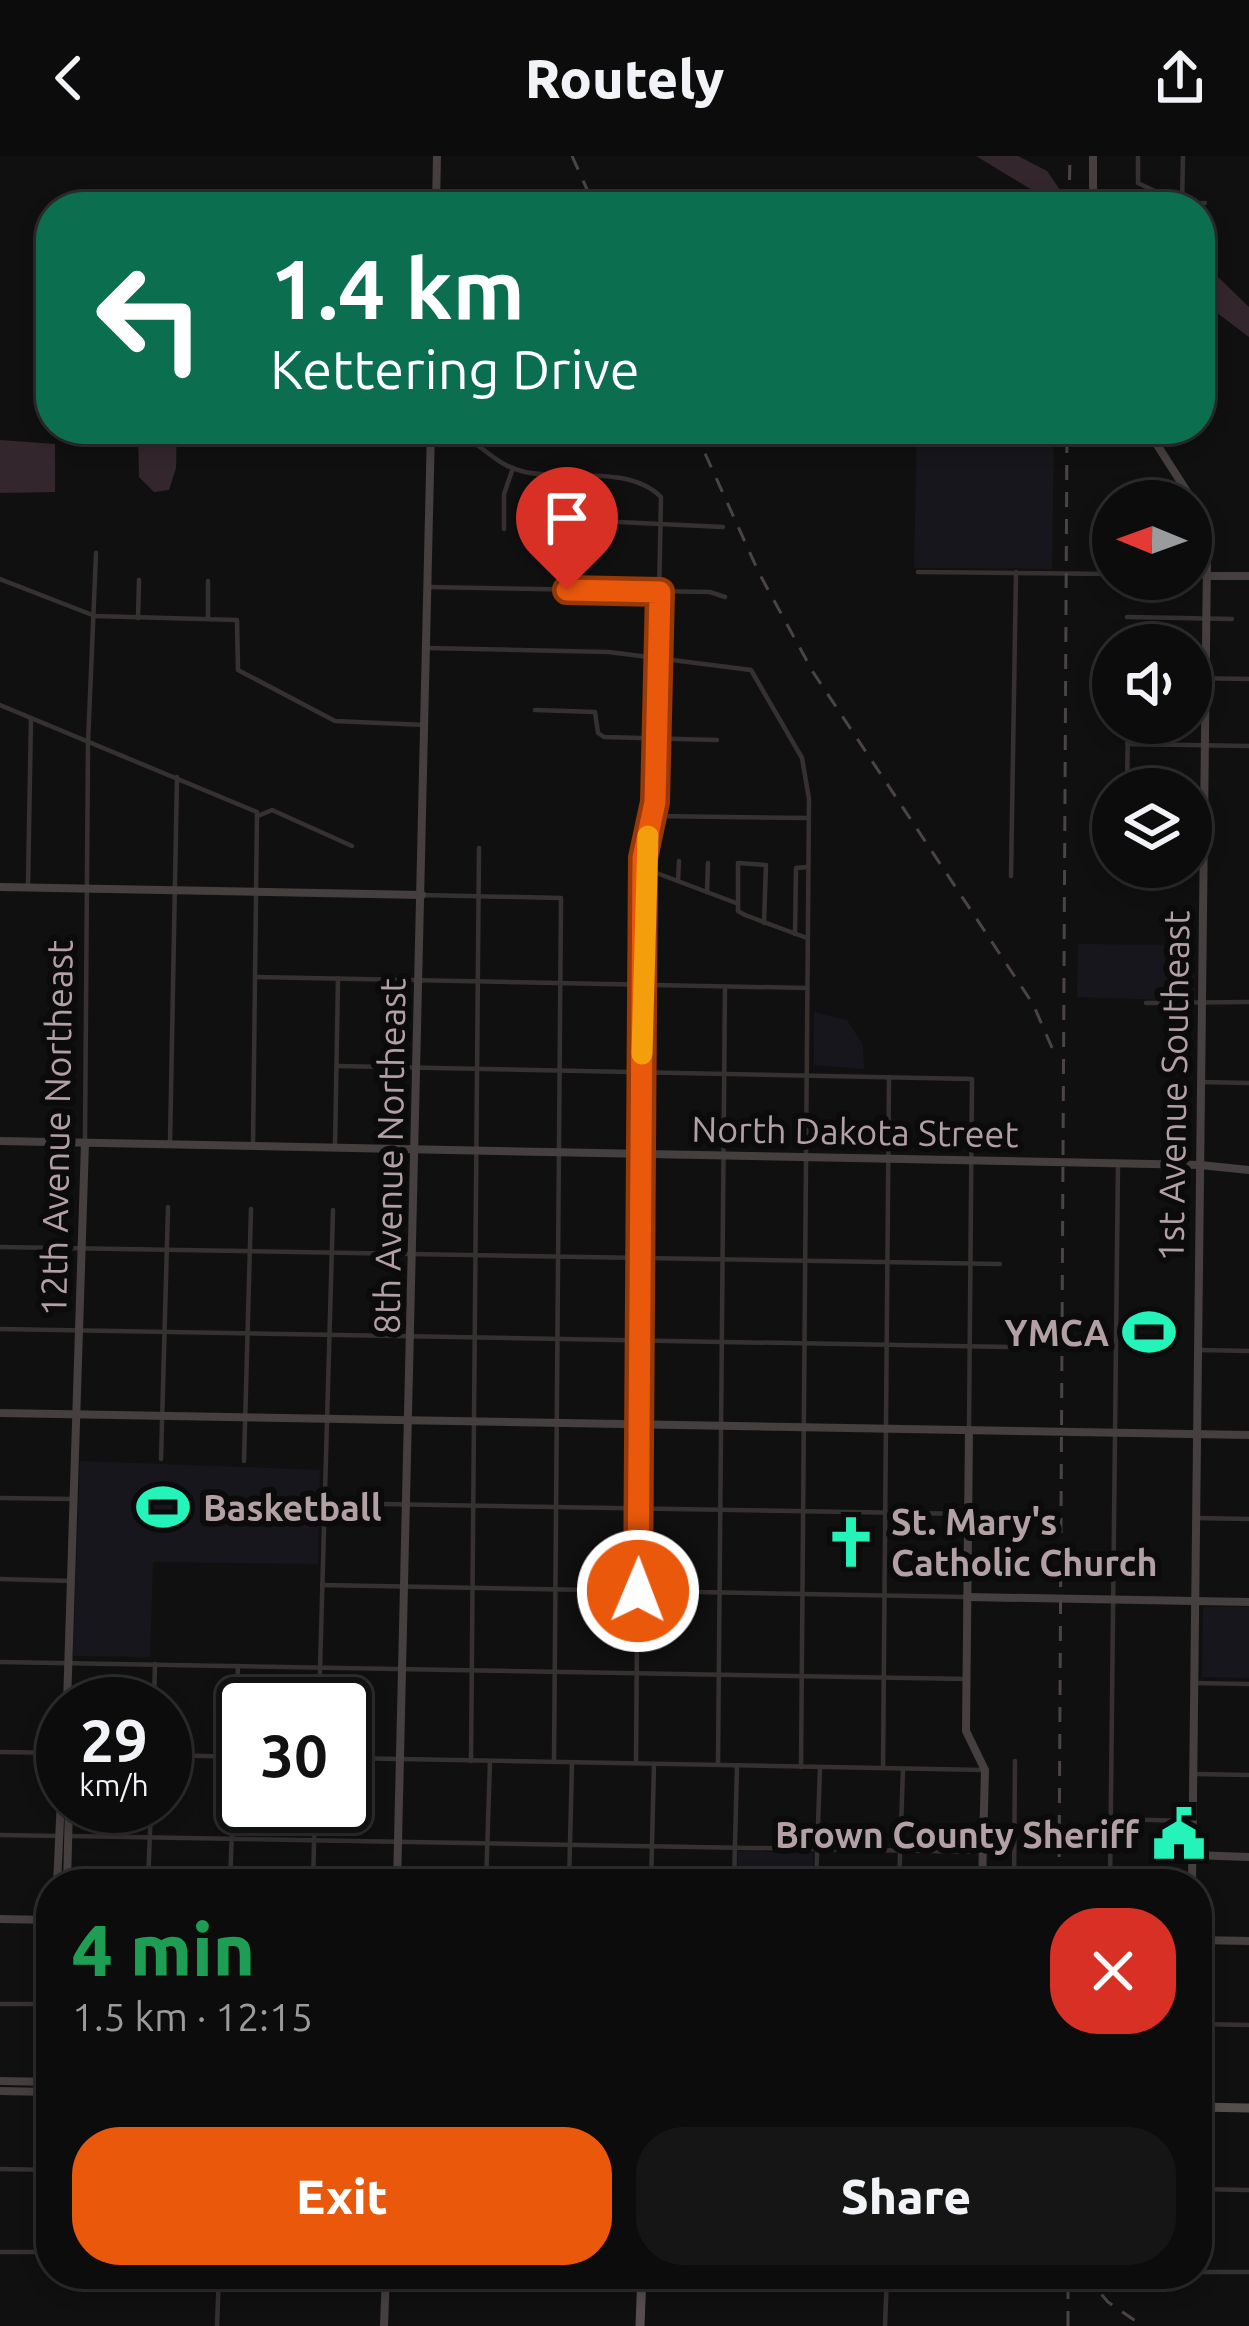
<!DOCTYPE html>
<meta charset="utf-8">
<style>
:root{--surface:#0d0c0c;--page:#161515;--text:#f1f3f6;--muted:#9a9b9d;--line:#2d2c2d;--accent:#ea580c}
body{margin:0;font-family:Ubuntu,sans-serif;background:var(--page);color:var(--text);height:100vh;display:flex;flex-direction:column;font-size:45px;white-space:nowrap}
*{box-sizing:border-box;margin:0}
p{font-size:39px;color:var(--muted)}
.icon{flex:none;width:66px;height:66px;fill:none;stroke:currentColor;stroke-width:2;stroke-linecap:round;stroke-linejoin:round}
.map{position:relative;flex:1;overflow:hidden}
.details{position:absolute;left:36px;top:1713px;width:1176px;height:420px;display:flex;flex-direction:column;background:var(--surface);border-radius:48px;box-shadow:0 6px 18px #0003,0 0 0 3px var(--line)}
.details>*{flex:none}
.top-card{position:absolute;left:36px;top:36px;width:1179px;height:252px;border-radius:48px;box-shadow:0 6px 18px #0003,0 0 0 3px var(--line);background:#0b6e4f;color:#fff;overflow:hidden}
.needle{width:78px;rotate:271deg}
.fabs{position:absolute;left:1092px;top:324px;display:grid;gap:24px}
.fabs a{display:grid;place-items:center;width:120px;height:120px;border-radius:50%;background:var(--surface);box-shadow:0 6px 18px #0003,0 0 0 3px var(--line);font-size:60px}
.speed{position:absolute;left:36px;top:1521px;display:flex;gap:24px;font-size:60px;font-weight:700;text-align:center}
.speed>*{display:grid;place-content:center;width:156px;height:156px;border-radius:50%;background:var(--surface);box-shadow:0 6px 18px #0003,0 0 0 3px var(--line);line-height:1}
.speed small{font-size:30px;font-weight:400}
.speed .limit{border:6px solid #111;border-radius:18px;background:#fff;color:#111}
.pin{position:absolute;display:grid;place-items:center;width:102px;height:102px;color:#fff;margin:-123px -51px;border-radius:50% 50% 50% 0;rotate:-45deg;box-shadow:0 0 12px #0007}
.pin .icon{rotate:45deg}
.me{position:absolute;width:132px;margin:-66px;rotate:1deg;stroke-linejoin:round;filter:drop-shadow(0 0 9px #0008)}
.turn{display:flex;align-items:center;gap:42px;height:252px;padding:0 36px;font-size:54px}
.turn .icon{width:156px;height:156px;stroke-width:2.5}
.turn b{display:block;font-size:84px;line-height:102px}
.round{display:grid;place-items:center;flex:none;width:126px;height:126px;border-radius:48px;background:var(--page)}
.headline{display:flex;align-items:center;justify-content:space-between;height:204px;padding:0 36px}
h1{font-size:72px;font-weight:800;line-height:90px;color:#1e9e55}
.cta{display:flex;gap:24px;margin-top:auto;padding:24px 36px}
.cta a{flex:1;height:138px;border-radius:48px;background:var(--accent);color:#fff;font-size:48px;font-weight:800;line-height:138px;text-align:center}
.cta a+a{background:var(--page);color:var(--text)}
header{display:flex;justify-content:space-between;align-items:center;height:156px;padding:0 36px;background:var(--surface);font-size:54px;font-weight:800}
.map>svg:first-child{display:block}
.green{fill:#17161c}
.water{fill:#34262d}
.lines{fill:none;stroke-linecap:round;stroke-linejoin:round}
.street{stroke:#363131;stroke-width:4.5}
.secondary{stroke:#463f40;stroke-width:8}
.primary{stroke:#554d4e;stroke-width:9}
.rail{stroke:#4b4445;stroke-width:3;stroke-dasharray:15 12;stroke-linecap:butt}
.route-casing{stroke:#983908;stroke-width:30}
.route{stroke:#ea580c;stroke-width:21}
.slow{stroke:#f59e0b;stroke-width:21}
.labels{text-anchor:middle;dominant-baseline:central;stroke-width:12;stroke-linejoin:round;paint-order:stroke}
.street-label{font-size:36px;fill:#b2a0a5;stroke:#0c0b0b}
.poi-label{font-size:36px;font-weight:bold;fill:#b2a0a5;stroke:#0c0b0b;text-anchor:end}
</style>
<header><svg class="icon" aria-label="back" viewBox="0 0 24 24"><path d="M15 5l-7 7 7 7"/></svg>Routely<svg class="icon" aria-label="share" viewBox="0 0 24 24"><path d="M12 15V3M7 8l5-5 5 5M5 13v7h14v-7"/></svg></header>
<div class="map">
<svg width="1249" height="2170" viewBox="0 0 1249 2170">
<rect width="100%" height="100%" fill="#111010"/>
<g class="green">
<path d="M917,273H1054L1052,413L914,412Z"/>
<path d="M1078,788L1193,789L1195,845L1077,841Z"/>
<path d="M814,856L847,864L863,889L864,913L814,909Z"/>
<path d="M80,1305L320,1314L318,1408L153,1406L150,1501L73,1500Z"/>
<path d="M1203,1451H1249V1522L1202,1521Z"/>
<path d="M738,1695L813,1697V1728H737Z"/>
</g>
<g class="water">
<path d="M976,0H1018L1047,15L1065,41L1095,51H1060Z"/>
<path d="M1200,114L1219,122L1249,151V181L1200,144Z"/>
<path d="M138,273H177L176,312L169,334L154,336L139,321Z"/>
<path d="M0,284L55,288V336L0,337Z"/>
</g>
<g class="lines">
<g class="street">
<path d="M1138,0V27L1182,48L1205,47"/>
<path d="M1182,48L1183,0"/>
<path d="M424,273C485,276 482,306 525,316C566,325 628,308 661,341L655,646L643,702L636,1607"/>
<path d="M370,289L408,273"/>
<path d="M577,364L723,371"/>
<path d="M504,373V338L513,312"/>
<path d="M918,416L1113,418"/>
<path d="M1191,420H1207"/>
<path d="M0,423L95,460L237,464L238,514L335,565L425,569"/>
<path d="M428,431L710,436L725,441"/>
<path d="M1127,461L1232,463"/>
<path d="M138,462L139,424"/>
<path d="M208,463V425"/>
<path d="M427,492L609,496L751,514L802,602L809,643L801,1611"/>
<path d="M1191,522L1249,523"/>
<path d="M0,549L257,656L253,989"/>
<path d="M535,554L595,556L598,577L604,581L717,584"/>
<path d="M1127,588L1249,590"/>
<path d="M1127,633L1128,567"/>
<path d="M258,660L272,654L352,690"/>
<path d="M653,660L809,662"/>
<path d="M646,713L736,747"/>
<path d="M1011,720L1016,416"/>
<path d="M678,725L679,705"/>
<path d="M28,730L31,562"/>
<path d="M707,736L708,707"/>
<path d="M423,739L561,742L554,1606"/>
<path d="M764,767L766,709L738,707V755L745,759L807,782"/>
<path d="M795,778L796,712L808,711"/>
<path d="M256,821L807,832"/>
<path d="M1146,847L1249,846"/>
<path d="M337,910L972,923L969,1272"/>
<path d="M1201,926L1249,927"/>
<path d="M85,985L88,587L96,397"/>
<path d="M170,987L177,621"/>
<path d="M335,991L338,822"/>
<path d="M0,1091L1000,1108"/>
<path d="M0,1173L1009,1191"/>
<path d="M1201,1194L1249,1195"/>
<path d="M161,1303L168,1051"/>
<path d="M244,1305L251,1053"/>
<path d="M0,1342L73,1343"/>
<path d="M325,1347L968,1358"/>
<path d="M1196,1362L1249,1363"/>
<path d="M0,1423L71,1425"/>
<path d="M322,1429L967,1441"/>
<path d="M0,1506L967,1523"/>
<path d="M1195,1527L1249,1528"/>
<path d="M154,1548L155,1508"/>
<path d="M319,1548L333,1054"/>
<path d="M0,1596L63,1597"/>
<path d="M165,1599L243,1601"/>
<path d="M345,1602L985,1614"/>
<path d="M471,1605L479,692"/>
<path d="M718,1609L725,831"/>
<path d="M883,1612L889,921"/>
<path d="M1195,1618L1249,1619"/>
<path d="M1110,1663L1193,1665"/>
<path d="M0,1679L60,1680"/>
<path d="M71,1680L983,1696"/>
<path d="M148,1728L151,1650"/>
<path d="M230,1728L238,1510"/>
<path d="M313,1728L315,1650"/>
<path d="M486,1728L490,1605"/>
<path d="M569,1728L572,1606"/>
<path d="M651,1728L654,1608"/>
<path d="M734,1728L737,1610"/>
<path d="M816,1728L820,1611"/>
<path d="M899,1728L903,1613"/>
<path d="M1014,1728L1015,1605"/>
<path d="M1110,1728L1118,1007"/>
<path d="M0,1848H51"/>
<path d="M1197,1868L1249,1869"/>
<path d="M0,2013L51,2014"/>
<path d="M1197,2033L1249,2034"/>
<path d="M49,2093L51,2051"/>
<path d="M0,2096H51"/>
<path d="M1197,2116H1249"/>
<path d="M217,2170L219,2118"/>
<path d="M885,2170L887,2118"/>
</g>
<g class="secondary">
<path d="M436,51L437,0"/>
<path d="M1093,51V0"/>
<path d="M1147,273L1198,353L1207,404L1192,1728"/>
<path d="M1207,420H1249"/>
<path d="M0,731L422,739"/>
<path d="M0,985L1200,1009L1249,1014"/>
<path d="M0,1257L1249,1279"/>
<path d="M969,1274L966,1575L985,1614L982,1728"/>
<path d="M967,1441L1249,1446"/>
<path d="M67,1548L85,987"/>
<path d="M1193,1699L1249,1701"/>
<path d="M57,1728L63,1601"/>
<path d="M67,1728L69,1650"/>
<path d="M397,1728L431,273"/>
<path d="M0,1763L51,1764"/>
<path d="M1197,1784L1249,1785"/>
<path d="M0,1925L51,1926"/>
<path d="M0,1935L51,1936"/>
<path d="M384,2170L386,2118"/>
</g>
<g class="primary">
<path d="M1197,1951L1249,1952"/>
<path d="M640,2170L642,2118"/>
</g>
<g class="rail">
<path d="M572,0L595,51"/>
<path d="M1069,51L1070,0"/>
<path d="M694,273L759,417L813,516L1033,848L1056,901"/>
<path d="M1059,1728L1067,273"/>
<path d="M1084,2118L1108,2146L1143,2170"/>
<path d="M1068,2170V2118"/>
</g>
</g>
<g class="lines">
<g class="route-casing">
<path id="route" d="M567,434L660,436L655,646L643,702L638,1435"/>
</g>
<use href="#route" class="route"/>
<path class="slow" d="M642,898L648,680"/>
</g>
<defs>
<g id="stadium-bare" transform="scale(4.14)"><path d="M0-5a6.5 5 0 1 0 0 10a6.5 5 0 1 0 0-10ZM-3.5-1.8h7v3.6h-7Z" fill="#25f4ba" stroke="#0c0b0b" stroke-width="2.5" paint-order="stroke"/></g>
<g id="church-bare" transform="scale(4.14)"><path d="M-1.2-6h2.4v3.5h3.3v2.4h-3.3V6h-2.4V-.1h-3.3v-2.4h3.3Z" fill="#25f4ba" stroke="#0c0b0b" stroke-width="2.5" paint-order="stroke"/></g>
<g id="civic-bare" transform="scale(4.14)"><path d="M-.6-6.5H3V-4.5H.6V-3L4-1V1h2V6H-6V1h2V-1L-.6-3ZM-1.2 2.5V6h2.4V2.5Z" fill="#25f4ba" stroke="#0c0b0b" stroke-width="2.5" paint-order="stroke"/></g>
</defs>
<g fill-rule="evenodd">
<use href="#stadium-bare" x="1149" y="1176"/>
<use href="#stadium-bare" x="163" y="1351"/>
<use href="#church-bare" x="851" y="1386"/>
<use href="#civic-bare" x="1179" y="1678"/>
</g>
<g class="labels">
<g class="street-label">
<text transform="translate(1173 930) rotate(-89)">1st Avenue Southeast</text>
<text transform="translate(56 972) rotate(-89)">12th Avenue Northeast</text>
<text transform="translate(855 975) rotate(1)">North Dakota Street</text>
<text transform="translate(389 1000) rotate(-89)">8th Avenue Northeast</text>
</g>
<g class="poi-label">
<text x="1109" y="1176">YMCA</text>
<text x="203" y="1351" text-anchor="start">Basketball</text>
<text x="891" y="1365" text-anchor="start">St. Mary's<tspan x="891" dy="41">Catholic Church</tspan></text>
<text x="1139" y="1678">Brown County Sheriff</text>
</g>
</g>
</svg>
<div class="fabs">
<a><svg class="needle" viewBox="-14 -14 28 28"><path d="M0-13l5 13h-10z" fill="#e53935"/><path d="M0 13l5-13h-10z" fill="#9a9b9d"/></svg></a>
<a><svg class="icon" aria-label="sound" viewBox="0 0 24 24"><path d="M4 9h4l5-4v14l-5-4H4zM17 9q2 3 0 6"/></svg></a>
<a><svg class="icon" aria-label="layers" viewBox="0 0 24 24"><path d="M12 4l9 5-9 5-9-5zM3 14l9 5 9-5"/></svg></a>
</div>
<div class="speed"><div>29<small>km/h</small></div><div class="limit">30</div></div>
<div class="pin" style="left:567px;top:434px;background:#d93025"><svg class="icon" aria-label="arrive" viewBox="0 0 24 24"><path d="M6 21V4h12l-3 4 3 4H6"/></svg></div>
<svg class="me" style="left:638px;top:1435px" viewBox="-20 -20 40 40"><circle r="17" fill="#ea580c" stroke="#fff" stroke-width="3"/><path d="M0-11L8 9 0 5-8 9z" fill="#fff"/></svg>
<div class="top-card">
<div class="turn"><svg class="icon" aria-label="left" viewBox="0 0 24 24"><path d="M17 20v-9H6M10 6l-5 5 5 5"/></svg><div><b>1.4 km</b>Kettering Drive</div></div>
</div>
<section class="details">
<div class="headline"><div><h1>4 min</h1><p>1.5 km · 12:15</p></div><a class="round" style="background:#d93025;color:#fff"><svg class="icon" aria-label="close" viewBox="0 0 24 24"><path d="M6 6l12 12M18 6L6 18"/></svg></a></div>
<div class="cta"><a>Exit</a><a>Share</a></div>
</section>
</div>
